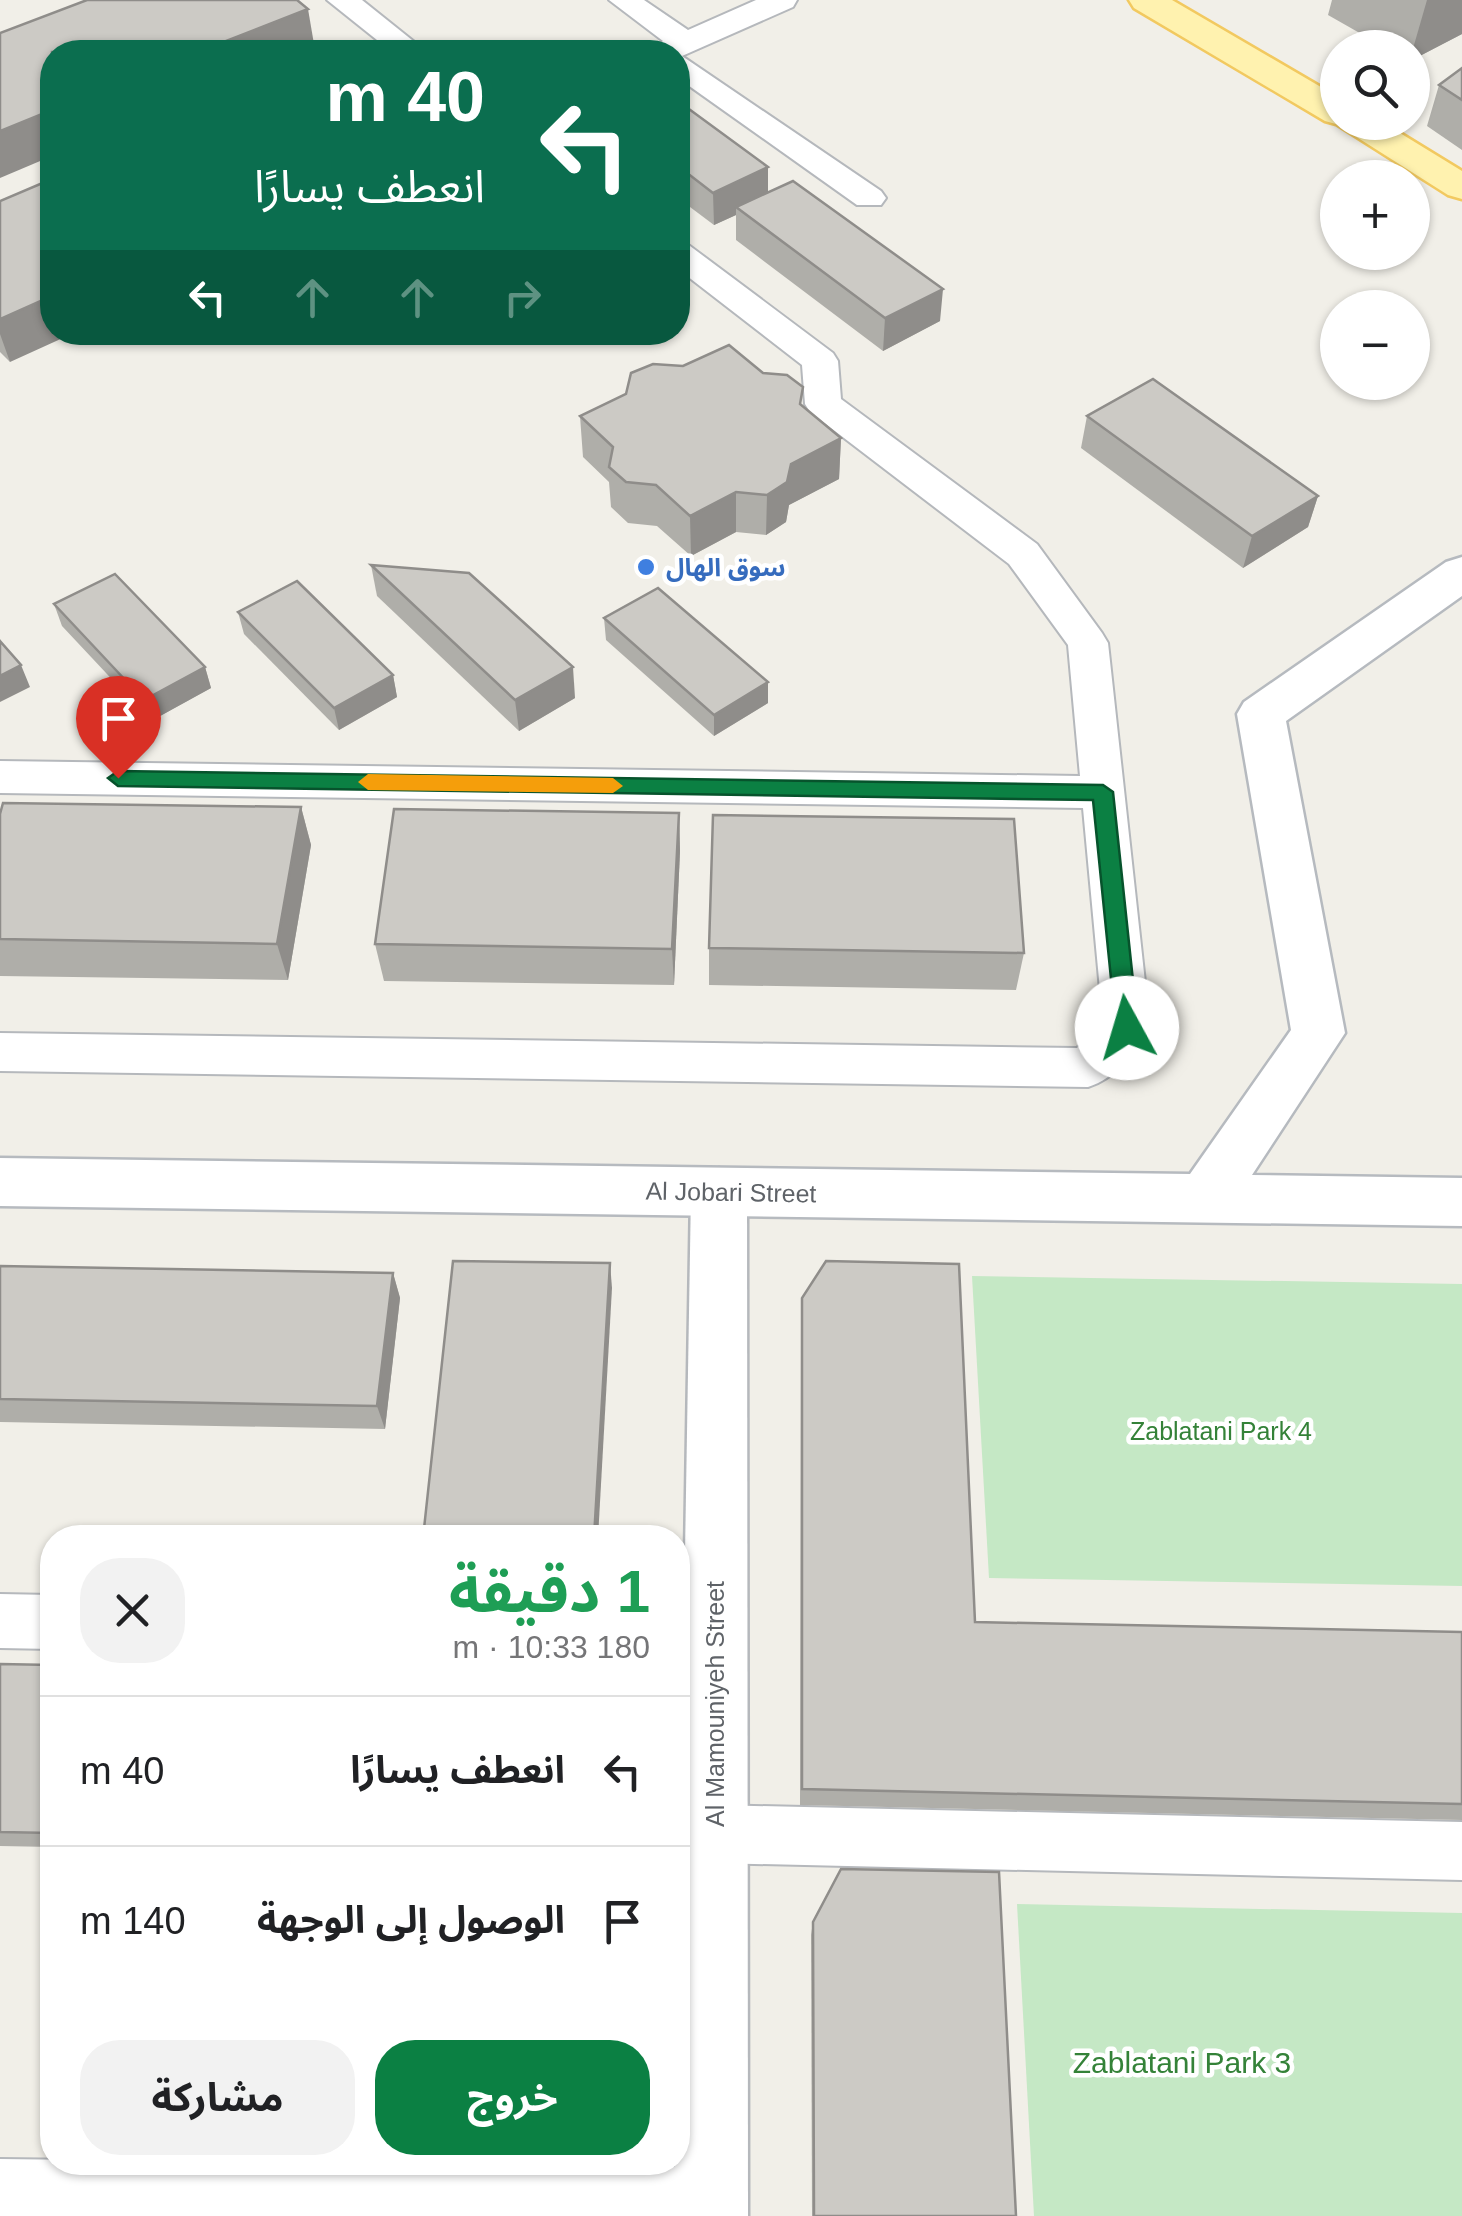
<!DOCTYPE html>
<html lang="ar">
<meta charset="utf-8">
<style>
:root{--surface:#fff;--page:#f2f2f2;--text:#202124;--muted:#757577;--line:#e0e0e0;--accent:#0b8043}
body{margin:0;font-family:Helvetica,"Noto Sans Arabic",sans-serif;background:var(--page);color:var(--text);direction:rtl;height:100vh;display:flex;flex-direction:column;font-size:38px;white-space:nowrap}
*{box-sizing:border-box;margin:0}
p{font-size:32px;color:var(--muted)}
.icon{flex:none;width:55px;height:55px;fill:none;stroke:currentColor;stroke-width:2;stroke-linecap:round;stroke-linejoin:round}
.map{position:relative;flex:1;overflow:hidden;direction:ltr}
.sheet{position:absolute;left:40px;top:1525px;width:650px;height:650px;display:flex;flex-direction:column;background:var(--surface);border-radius:40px;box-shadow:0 2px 8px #0004;direction:rtl}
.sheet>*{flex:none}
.guide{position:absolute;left:40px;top:40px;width:650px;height:305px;border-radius:40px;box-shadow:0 2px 8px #0004;direction:rtl;background:#0b6e4f;color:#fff;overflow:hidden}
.fabs{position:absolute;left:1320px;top:30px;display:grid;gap:20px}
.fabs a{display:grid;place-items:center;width:110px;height:110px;border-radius:50%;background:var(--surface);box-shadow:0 2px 8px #0004;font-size:50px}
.pin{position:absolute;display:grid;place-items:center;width:85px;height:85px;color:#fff;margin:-102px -42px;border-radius:50% 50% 50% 0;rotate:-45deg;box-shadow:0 0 10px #0007}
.pin .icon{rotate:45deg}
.me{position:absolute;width:110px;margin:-55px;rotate:354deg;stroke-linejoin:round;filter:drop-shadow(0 0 8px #0008)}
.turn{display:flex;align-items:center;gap:35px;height:210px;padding:0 40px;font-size:45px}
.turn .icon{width:130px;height:130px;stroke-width:2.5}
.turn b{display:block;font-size:70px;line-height:85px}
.lanes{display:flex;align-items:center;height:95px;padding:0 40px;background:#0003;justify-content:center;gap:50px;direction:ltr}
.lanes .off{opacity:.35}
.round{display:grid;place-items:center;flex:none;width:105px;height:105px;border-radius:40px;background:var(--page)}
.summary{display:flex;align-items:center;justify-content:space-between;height:170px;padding:0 40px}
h1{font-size:60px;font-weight:700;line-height:75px;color:#1e9e55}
.primary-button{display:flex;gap:20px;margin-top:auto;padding:20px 40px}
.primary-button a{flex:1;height:115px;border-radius:40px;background:var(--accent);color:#fff;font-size:40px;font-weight:700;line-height:115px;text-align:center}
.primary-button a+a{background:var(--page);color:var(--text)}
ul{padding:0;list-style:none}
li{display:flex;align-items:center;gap:30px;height:150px;padding:0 40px;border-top:2px solid var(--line)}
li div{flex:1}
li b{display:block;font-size:38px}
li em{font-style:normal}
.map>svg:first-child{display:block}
.green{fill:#c5e8c5}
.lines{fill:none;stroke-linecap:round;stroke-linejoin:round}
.minor-casing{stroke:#b5b8bc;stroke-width:4}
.tertiary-casing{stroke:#b5b8bc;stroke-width:5}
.secondary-casing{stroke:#b6babf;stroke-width:5}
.primary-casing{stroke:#f2c960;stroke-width:5}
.minor{fill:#fff;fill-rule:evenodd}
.tertiary{fill:#fff;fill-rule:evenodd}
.secondary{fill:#fff;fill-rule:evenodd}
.primary{fill:#fff2af;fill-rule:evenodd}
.wall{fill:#afaea9}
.shaded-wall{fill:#8f8d8a}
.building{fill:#cccac5;stroke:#8f8d8a;stroke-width:2.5}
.route{fill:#0b8043;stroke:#07532c;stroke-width:2.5}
.slow{fill:#f59e0b}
.shop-dot{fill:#3f7fe0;stroke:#fff;stroke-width:4}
.labels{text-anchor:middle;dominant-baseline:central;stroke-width:9;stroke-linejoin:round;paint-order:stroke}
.shop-label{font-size:25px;font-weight:bold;fill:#366cbe;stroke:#fff;text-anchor:start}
.street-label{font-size:25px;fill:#5f6368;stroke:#fff}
.park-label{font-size:25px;fill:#348238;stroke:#fff}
.near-park-label{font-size:30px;fill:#348238;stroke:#fff}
</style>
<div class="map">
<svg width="1462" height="2216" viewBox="0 0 1462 2216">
<rect width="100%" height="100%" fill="#f1efe8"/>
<g class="green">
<path d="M972,1276L1462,1284V1586L989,1578Z"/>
<path d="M1017,1904L1462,1913V2216H1034Z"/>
</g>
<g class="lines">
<g class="minor-casing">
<g id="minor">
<path d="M327,0H362L427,52H392Z"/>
<path d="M609,0H644L688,30L756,0H797L793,7L682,56L881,191L886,198L881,205H857L678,78V52H649L663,41Z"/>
<path d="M678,242L690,246L833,353L838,361L841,399L1037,544L1102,633L1108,643L1150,1028C1138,1052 1114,1079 1088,1087L0,1071V1033L1077,1048L1103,1022L1083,808L0,793V761L1080,776L1068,645L1009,564L810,412L805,404L802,365L678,269Z"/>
<path d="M0,1594L52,1595V1649L0,1648Z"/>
<path d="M714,1805L1462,1822V1880L714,1863L693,1855L685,1834L693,1813Z"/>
<path d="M0,2159L711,2167L734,2176L743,2199L736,2216H0Z"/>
</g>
</g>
<g class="tertiary-casing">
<path id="tertiary" d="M719,1168L739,1175L747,1192L748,2216H674L691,1192L699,1175Z"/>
</g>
<g class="secondary-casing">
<path id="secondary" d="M1462,557V596L1286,721L1345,1033L1252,1175L1462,1178V1226L0,1206V1158L1190,1174L1291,1030L1237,714L1244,702L1446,562Z"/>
</g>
<g class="primary-casing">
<path id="primary" d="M1129,0H1172L1338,97V122H1382L1462,171V199L1448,195L1336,124L1325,121L1134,8Z"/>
</g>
<use href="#minor" class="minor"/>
<use href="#tertiary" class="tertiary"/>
<use href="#secondary" class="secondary"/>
<use href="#primary" class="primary"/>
</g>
<g class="wall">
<path d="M1332,0H1462V34L1412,60V48H1386L1328,15Z"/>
<path d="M1462,68V150L1427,126L1439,85Z"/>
<path d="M678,101L768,167V192L940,321L883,351L736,240V215L714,225L678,198Z"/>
<path d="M0,201L10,362L0,352Z"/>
<path d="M626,394L802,406L841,438L839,479L789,505L786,522L766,535L736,532L691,556L657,526L628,523L611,507L609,482L583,457L580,416Z"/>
<path d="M1087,416L1318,496L1308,527L1243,568L1081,448Z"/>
<path d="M371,565L575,698L519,731L377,596Z"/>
<path d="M54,604L205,667L211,688L151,721L62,626Z"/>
<path d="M238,612L393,675L397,697L339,730L244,634Z"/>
<path d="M604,618L768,682V703L714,736L606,640Z"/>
<path d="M301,807L311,845L288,980L0,976V814Z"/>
<path d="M679,813L680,851L674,985L384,981L375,944Z"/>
<path d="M709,948L1024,953L1016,990L709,985Z"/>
<path d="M0,1266L393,1273L400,1298L385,1429L0,1422Z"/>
<path d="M802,1298L975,1622L1462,1632V1820L800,1805L801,1323Z"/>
<path d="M0,1664L52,1665V1847L0,1846Z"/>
<path d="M813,1922L1016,2216H812L811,1935Z"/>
<path d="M403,2162H601L600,2168L405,2164Z"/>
</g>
<g class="shaded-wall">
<path d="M1427,0H1462V34L1412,60V52Z"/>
<path d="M308,9L315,50L309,52H198Z"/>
<path d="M52,110V156L0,178V131Z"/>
<path d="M768,167V199L736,207V215L714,225L713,193Z"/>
<path d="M943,289L940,321L883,351L885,318Z"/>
<path d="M52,296V332H76L10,362L0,334V319Z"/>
<path d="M841,438L839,479L789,505L786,522L766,535L767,495L791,464Z"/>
<path d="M736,492V532L691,556L690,516Z"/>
<path d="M1318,496L1308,527L1243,568L1252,536Z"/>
<path d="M21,665L30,687L0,702V676Z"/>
<path d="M205,667L211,688L151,721L144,700Z"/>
<path d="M573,667L575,698L519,731L515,700Z"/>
<path d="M393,675L397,697L339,730L334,708Z"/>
<path d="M768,682V703L714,736V715Z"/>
<path d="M301,807L311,845L288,980L277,944Z"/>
<path d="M679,813L680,851L674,985L672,949Z"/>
<path d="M610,1263L612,1288L598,1538H594Z"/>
<path d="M393,1273L400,1298L385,1429L377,1406Z"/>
</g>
<g class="building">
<path d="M87,0H297L308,9L198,52H52V110L0,131V33Z"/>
<path d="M371,47L378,52H358Z"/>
<path d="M1462,68V100L1439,85Z"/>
<path d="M678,101L768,167L713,193L678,166Z"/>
<path d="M52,179V296L0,319V201Z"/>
<path d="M793,181L943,289L885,318L736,207Z"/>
<path d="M729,345L763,373L787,375L803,387L800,404L841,438L791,464L787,482L767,495L736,492L690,516L656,485L626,482L609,467L613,447L580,416L626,394L631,373L653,364L683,366Z"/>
<path d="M1153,379L1318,496L1252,536L1087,416Z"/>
<path d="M371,565L469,573L573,667L515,700Z"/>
<path d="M115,574L205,667L144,700L54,604Z"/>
<path d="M297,581L393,675L334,708L238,612Z"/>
<path d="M658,588L768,682L714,715L604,618Z"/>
<path d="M0,641L21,665L0,676Z"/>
<path d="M3,803L301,807L277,944L0,939V814Z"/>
<path d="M394,809L679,813L672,949L375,944Z"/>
<path d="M713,815L1014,819L1024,953L709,948Z"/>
<path d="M453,1261L610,1263L594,1538H423Z"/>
<path d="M826,1261L959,1264L975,1622L1462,1632V1804L802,1789V1298Z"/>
<path d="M0,1266L393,1273L377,1406L0,1399Z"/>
<path d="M0,1664L52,1665V1833L0,1832Z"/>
<path d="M841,1869L999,1872L1016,2216H814L813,1922Z"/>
</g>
<path class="route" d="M118,771L1103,785L1113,792L1138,1028L1127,1037L1116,1028L1093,800L118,786L108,778Z"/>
<path class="slow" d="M368,774L613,778L623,786L613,793L368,790L358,782Z"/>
<circle class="shop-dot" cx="646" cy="567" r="10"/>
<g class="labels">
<g class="shop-label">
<text x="666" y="567">سوق الهال</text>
</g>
<g class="street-label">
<text transform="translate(731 1192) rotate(1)">Al Jobari Street</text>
<text transform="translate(715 1704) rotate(-90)">Al Mamouniyeh Street</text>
</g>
<g class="park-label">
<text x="1221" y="1431">Zablatani Park 4</text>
</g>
<g class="near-park-label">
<text x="1182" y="2062">Zablatani Park 3</text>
</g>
</g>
</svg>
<div class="fabs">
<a><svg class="icon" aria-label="search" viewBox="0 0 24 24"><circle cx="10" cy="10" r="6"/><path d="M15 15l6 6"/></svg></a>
<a>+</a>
<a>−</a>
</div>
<div class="pin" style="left:118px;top:778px;background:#d93025"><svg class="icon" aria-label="arrive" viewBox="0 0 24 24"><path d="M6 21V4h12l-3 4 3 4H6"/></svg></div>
<svg class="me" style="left:1127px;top:1028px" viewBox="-20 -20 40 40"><circle r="19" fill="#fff"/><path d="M0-13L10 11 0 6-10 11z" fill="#0b8043"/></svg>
<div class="guide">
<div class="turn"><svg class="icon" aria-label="left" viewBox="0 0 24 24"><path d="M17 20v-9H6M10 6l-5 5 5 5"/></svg><div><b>40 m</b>انعطف يسارًا</div></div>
<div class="lanes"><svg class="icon" aria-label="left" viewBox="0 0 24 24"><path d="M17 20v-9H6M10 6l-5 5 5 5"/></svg><svg class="icon off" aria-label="ahead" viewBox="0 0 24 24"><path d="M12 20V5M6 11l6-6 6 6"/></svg><svg class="icon off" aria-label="ahead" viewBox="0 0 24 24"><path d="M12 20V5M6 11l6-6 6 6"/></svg><svg class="icon off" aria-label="right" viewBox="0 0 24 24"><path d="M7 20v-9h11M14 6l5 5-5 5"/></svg></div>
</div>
<section class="sheet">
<div class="summary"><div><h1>1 دقيقة</h1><p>180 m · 10:33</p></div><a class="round"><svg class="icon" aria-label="close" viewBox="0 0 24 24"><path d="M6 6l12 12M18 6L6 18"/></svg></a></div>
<ul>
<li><svg class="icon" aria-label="left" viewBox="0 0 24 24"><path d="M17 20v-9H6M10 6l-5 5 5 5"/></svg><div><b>انعطف يسارًا</b></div><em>40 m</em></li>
<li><svg class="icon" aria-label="arrive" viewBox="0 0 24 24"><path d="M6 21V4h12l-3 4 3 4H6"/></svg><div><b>الوصول إلى الوجهة</b></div><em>140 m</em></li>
</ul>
<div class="primary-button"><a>خروج</a><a>مشاركة</a></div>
</section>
</div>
